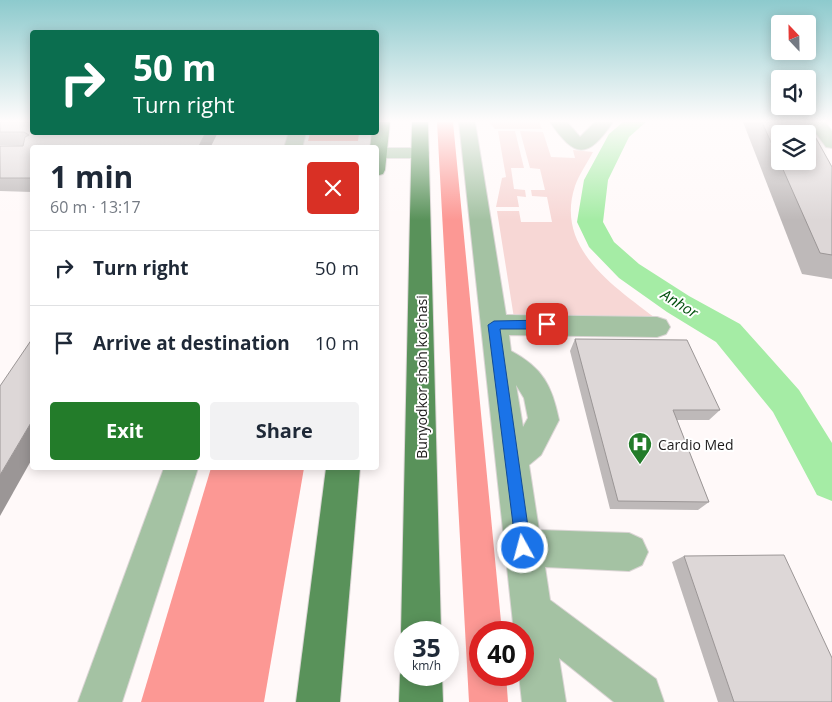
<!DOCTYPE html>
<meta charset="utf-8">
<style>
:root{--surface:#fff;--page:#f2f2f3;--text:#1f2937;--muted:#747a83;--line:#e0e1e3;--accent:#237c2a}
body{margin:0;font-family:"Open Sans",sans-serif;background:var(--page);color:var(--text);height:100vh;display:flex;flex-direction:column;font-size:19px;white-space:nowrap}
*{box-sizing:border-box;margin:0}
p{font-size:16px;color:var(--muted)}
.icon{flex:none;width:28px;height:28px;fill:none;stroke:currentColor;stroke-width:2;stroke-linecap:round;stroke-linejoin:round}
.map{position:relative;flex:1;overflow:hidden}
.drawer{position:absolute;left:30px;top:145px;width:349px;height:325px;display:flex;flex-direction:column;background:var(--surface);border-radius:5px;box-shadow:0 2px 12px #0003}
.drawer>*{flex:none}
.hud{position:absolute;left:30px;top:30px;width:349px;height:105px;border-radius:5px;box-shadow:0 2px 12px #0003;background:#0b6e4f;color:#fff;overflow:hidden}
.needle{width:32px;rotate:338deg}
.controls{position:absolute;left:771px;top:15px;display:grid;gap:10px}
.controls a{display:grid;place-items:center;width:45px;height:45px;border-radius:5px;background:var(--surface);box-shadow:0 2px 12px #0003;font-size:25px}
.speed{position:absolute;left:394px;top:621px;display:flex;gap:10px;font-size:25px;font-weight:700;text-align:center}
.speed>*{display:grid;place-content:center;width:65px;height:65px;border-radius:50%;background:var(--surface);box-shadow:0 2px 12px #0003;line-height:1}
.speed small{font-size:12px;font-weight:400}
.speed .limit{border:8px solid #d22;background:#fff;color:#111}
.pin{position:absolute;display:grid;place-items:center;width:42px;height:42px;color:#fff;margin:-21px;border-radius:10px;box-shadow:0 2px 8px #0006}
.me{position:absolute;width:55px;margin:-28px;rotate:353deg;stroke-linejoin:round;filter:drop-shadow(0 0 4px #0008)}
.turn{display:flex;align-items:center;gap:18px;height:105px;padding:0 20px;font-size:22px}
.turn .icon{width:65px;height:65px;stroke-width:2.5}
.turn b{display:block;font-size:35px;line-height:42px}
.round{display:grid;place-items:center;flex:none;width:52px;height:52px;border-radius:5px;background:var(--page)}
.head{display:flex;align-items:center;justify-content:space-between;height:85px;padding:0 20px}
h1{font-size:30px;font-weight:700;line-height:38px}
.button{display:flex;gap:10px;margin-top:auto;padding:10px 20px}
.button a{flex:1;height:58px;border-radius:5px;background:var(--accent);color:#fff;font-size:20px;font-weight:700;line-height:58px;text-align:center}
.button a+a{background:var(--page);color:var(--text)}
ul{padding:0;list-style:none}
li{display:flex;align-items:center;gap:15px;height:75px;padding:0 20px;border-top:1px solid var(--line)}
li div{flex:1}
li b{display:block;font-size:19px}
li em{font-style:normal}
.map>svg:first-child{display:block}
.green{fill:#f7d7d5}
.forest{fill:#fc9894}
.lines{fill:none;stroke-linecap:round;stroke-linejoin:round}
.canal{fill:#a5eca5;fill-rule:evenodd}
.minor-casing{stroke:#dbd5d5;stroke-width:2}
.major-casing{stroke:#dbd5d5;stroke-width:2}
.minor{fill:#a4c2a3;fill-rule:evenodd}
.major{fill:#59925a;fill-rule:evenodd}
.wall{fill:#beb9b9}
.shaded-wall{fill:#9b9696}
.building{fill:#ddd7d7;stroke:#9b9696;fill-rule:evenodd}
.route{fill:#1a73e8;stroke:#114b97}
.labels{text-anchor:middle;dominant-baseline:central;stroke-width:4;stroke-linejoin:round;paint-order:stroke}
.street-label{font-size:14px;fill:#1d1b1b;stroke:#fff}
.poi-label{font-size:14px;fill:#1d1b1b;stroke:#fff;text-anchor:start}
.water-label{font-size:15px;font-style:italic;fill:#00500c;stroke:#fff}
</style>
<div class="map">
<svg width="832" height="702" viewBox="0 0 832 702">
<rect width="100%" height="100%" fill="#fff9f9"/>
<g class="green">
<path d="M489,122H539L542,129H495Z"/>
<path d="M498,131H515L524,168H511L514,189L525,190L526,197L517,196L519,207H496L502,178L506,177Z"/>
<path d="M520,131L543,132L551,157L575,158L573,150L593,152C587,163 579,175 575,186C554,250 617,288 659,321L514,318L497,211H519L521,222H552L547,197L532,196L531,190H545L540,169L530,168Z"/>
</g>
<g class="forest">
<path d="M437,122H453L502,632H480V675H506L508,702H469Z"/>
<path d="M310,133V132L359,133L358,141H308Z"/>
<path d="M211,468H304L264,702H141Z"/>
</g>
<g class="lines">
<path class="canal" d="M623,122H646L629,137L608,180L603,222L614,242L639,264L689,296L740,324L799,390L832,443V501L817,495L773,412L716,342L667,312L619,278L589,247L577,222L584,180L609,134Z"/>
<g class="minor-casing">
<g id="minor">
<path d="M459,122H475L506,315L657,317L666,320L670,327L666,334L657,337L509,335L511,351C543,368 552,386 559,420L541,455L529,465L539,530L629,533L642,539L648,552L642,565L629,571L545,567L550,600L656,679L664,702H614L559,658L566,702H522L519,675H522V632H514ZM516,385L524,398L528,418L523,427Z"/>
<path d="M550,122H567L580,137L595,122H613C587,160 575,158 550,122Z"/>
<path d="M808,122H825L832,131V148L826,147Z"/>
<path d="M289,132H306L302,148H284Z"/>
<path d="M376,148H420L426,149L429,153L426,157L420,158H376Z"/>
<path d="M164,468H198L122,702H78Z"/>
</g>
</g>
<g class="major-casing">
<g id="major">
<path d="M376,122H390L385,170L383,174L376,176V148H370L372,132H376Z"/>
<path d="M412,122H428L441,632H405V643L401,632Z"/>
<path d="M326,468H360L340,702H296Z"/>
<path d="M405,662V675H442L443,702H399L400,675Z"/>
</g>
</g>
<use href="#minor" class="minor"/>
<use href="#major" class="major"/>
</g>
<g class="wall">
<path d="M0,122L218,132L210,148H32V192L0,191V146L23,145H0Z"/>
<path d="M743,122H807L832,167V279L802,274Z"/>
<path d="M575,339L720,410L709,420H677L709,502L698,510L610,509L570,351Z"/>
<path d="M684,556L832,702H718L672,562Z"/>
</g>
<g class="shaded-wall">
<path d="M206,132H218L210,148H198Z"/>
<path d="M32,421V459L0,516V475Z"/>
</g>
<g class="building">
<path d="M0,122H32V132H206L198,148H32V178H0V146H23L25,137L29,135L24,132H0Z"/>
<path d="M762,122H807L832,167V255L820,253ZM780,134H808V161H780Z"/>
<path d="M32,339V421L0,475V386Z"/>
<path d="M575,339L687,340L720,410H673L709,502L618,501Z"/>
<path d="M784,555L832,658V702H734L684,556Z"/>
</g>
<linearGradient id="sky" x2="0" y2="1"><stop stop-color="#8dcacd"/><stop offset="0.55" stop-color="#fffcfc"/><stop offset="1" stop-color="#fffcfc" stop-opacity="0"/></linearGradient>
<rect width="832" height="220" fill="url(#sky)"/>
<path class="route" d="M547,320L553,324L547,329H500L531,548L529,553L523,555L518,553L516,548L488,325L494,321Z"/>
<defs>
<g id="hospital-pin" transform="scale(1.25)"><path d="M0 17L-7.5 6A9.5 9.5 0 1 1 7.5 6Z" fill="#237c2a" stroke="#fff"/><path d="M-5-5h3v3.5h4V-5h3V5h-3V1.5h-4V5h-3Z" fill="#fff"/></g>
</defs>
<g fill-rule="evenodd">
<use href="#hospital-pin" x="640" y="444"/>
</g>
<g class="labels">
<g class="street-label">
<text transform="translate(421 377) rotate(-90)">Bunyodkor shoh ko'chasi</text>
</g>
<g class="poi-label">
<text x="658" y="444">Cardio Med</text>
</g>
<g class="water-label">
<text transform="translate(680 303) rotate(32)">Anhor</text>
</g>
</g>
</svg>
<div class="controls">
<a><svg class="needle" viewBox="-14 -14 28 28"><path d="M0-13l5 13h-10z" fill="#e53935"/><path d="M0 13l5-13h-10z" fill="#747a83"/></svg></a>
<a><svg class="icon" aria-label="sound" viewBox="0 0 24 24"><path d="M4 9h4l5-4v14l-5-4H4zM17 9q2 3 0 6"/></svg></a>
<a><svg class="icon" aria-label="layers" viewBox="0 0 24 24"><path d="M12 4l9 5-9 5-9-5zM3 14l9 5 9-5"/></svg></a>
</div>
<div class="speed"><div>35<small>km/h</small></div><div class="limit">40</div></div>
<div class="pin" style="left:547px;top:324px;background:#d93025"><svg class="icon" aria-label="arrive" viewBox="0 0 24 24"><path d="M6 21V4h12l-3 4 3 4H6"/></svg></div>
<svg class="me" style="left:523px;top:548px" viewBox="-20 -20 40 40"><circle r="17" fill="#1a73e8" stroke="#fff" stroke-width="3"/><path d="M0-11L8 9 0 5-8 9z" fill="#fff"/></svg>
<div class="hud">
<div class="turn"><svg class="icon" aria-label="right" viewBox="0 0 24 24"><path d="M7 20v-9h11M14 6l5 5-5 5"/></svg><div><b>50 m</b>Turn right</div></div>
</div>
<section class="drawer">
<div class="head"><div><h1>1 min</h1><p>60 m · 13:17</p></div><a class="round" style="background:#d93025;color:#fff"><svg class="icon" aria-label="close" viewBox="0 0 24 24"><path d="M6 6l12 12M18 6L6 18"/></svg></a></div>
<ul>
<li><svg class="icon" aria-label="right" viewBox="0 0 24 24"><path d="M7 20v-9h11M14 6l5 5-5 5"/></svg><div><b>Turn right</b></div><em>50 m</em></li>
<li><svg class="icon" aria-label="arrive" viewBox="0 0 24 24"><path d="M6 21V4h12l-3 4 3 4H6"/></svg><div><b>Arrive at destination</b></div><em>10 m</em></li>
</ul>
<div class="button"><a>Exit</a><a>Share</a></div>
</section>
</div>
